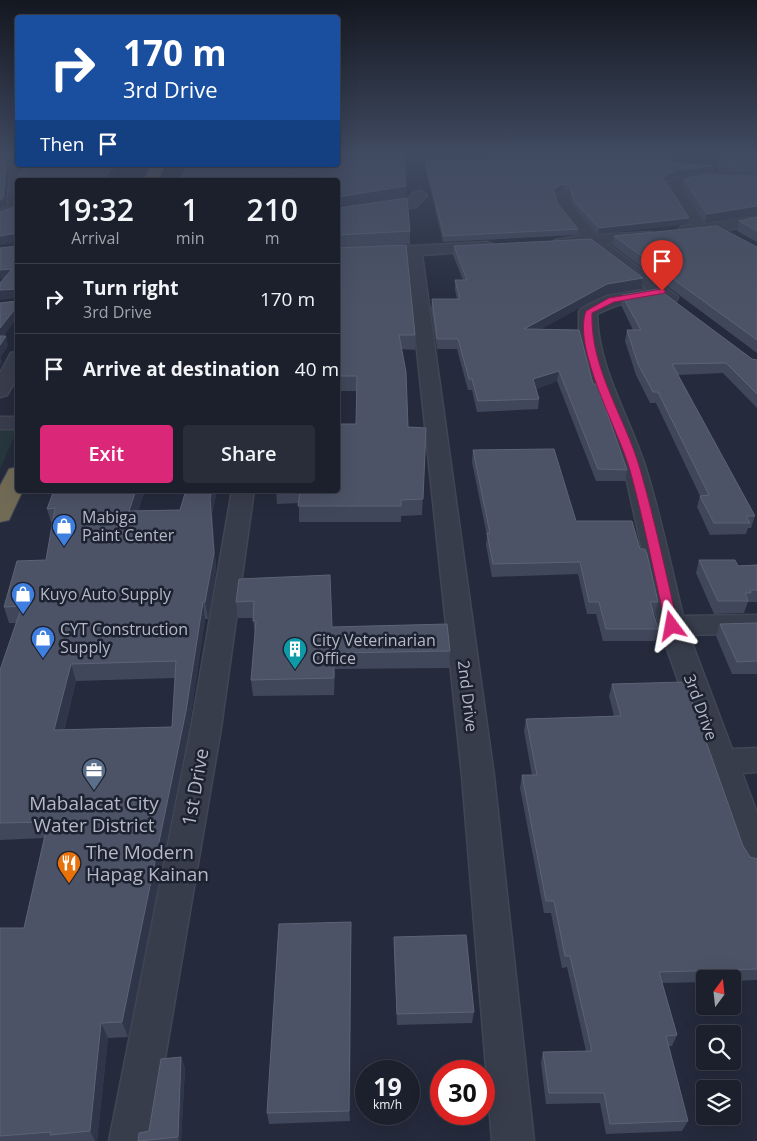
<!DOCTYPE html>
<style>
:root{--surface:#1c202d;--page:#292d39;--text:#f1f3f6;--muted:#a0a3aa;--line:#3a3e49;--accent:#db2777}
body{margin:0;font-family:"Open Sans",sans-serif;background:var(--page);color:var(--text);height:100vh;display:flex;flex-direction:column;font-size:19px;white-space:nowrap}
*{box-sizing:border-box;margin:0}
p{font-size:16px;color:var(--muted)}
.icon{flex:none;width:28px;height:28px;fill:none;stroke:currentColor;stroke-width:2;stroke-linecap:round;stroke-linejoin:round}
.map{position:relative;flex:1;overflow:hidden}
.side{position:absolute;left:15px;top:178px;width:325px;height:315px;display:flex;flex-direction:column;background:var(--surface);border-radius:5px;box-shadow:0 5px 20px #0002,0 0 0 1px var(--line)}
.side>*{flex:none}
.hud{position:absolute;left:15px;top:15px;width:325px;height:152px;border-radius:5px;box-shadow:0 5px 20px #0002,0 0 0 1px var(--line);background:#1a4fa0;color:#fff;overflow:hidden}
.needle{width:32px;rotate:15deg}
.fabs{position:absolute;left:696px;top:970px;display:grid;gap:10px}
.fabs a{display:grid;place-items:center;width:45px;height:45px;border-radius:5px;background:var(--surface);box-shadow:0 5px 20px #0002,0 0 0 1px var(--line);font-size:25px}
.speed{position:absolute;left:355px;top:1060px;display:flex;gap:10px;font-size:25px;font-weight:700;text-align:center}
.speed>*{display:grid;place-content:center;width:65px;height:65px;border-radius:50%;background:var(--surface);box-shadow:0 5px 20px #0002,0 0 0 1px var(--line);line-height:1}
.speed small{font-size:12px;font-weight:400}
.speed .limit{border:8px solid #d22;background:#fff;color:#111}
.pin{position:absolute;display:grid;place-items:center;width:42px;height:42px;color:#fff;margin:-51px -21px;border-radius:50% 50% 50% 0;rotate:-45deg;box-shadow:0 0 5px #0007}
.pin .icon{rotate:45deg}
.me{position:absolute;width:55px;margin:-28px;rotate:347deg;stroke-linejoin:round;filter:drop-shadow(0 0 4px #0008)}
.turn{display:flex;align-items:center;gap:18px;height:105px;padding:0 25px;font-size:22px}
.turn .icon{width:65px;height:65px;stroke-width:2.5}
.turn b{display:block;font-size:35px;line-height:42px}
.then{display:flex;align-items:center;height:48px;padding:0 25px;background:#0003;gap:10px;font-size:19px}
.eta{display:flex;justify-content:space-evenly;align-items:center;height:85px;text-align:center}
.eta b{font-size:30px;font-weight:600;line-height:35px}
.primary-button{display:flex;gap:10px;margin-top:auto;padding:10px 25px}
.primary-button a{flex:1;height:58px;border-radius:5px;background:var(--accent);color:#fff;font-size:20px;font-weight:600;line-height:58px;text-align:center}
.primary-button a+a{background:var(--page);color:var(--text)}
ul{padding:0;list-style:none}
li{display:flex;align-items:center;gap:15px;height:70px;padding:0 25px;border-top:1px solid var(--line)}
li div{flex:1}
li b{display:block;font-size:19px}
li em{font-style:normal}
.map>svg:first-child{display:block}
.green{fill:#27373d}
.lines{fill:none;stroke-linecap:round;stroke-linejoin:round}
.street-casing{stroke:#414655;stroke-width:3}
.highway-casing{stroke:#434857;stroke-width:2}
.street{fill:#383d4c;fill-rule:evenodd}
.highway{fill:#716b56;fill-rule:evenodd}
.wall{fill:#40475a;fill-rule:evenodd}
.shaded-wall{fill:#303649}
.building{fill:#4c5366;stroke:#5c6375;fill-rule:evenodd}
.route{fill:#db2777;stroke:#8e194d}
.labels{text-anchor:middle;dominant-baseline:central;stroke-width:5;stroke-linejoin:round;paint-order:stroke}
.poi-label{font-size:16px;fill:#b4b8c7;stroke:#1d2231;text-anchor:start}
.street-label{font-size:16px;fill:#b4b8c7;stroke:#1d2231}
.near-street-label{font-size:19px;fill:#b4b8c7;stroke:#1d2231}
.near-poi-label{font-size:19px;fill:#b4b8c7;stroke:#1d2231}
</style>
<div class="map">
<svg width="757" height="1141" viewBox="0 0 757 1141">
<rect width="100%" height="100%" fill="#252b3c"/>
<path class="green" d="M18,427L17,430L0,469V428Z"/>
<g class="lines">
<g class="street-casing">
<g id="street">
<path d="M18,161V165H25L22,180H18V213L0,219V210L7,207L11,165Z"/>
<path d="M286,165H300L302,180H288Z"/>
<path d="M701,174L757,175V183L701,182L679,186L704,224L757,216V224L718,232L681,233L679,230L681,227L690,225L664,184L674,178Z"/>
<path d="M420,191L427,195L416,207L338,219V211L407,200L415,192Z"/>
<path d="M562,192L567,193L575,210L597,235L652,232L655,235L652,238L606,243L678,297L676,301C667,303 665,298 658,297C642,295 611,307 597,314C598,370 630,417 646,469C661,517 671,567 683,616L757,615V633L689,635L732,749L757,748V772L742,773L757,813V872L745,867L740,857L705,762L706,760L659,626L624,468L582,353L579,329V312L582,308L606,296L647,289L590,245L555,246L552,243L555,240L581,236L561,211L555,196Z"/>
<path d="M487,242L492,244L495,247L492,250L422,255L494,776L534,1141H492L462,776L407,256L338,260V250Z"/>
<path d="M18,352V376L7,395L0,397V373L11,353Z"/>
<rect x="0" y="417" width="18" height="12"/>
<path d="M232,490H254L221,728L151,1141H109L191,728Z"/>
</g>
</g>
<g class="highway-casing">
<g id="highway">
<path d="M151,165H165L158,180H144Z"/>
<path d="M18,467V490H23L9,520L0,522V486L9,469Z"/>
</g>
</g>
<use href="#street" class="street"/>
<use href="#highway" class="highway"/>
</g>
<g class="wall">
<path d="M718,153H757V173L718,172Z"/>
<path d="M656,158L671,163L714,166L713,172L674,176L666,181L689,218L688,224L598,234L574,207L569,192L562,190L555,194L557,203L578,229L577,235L443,242L425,166V160L488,161Z"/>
<path d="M301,165H338L406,198L410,231V244L338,249L415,335V350L401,349L408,427L426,428L422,515L401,516V522H299V503L277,504L276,490H338L356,424L357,391H338V180L286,170L302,169Z"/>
<path d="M757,176L705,223L682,187L684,179Z"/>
<path d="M757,217V242L737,231L739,221Z"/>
<path d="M614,236L757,247V353L612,245Z"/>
<path d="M454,246L641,288L605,294L541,329L593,384L627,470L625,481H596L557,381L536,389L539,399L538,409L477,412L472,390H468L457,349H437L431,309L432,299H457L455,290V280H463L453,255Z"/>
<path d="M622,295L752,359L757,360V408L723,373L678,375L755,516L751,528H748L746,534L710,535L697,507L700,496L656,403H650L636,375L625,341L627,330H633L621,305Z"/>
<path d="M473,450L576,521L640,549L658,602L654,614L658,629L655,641H603L596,614H587L578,574L492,577L486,545L487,536L472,462Z"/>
<path d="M54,490H145L138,511L180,510L186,490H217L212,514L216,569L208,619H205L189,728L128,1037L108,1038L97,1141H0V928H24L44,838L0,840V670L16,623H9L4,607L46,560L52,525L47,509ZM175,678L172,727L64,730L76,681Z"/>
<path d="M699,560L738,566L757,565V602H748L744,613L714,614L696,573Z"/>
<path d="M239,579L332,627L450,651L449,668L335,669L334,695L253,696L251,680L255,638L253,618H238L236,602Z"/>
<path d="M757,623V674H732L716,636L720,624Z"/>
<path d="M612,684L743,846L750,857L757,859V980L732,981V979H705V982L662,983L677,1035L672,1046H669L688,1121L682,1131L606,1134L600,1103L546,1104L541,1063L543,1052L586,1051L567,967L562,968L551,913H544L520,788L522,775H532L524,731L526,719L614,716L609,696Z"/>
<path d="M351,922L350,1121L269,1124L267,1113Z"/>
<path d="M394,937L474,1012L472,1023L397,1025L394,949Z"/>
<path d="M181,1057L185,1068L181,1141H138L149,1131Z"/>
</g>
<g class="shaded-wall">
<path d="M15,153H17L18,160L9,165L5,206L0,209V200L7,157Z"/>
<path d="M113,165H117L114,173L110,180H104Z"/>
<path d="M714,166L713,172L674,176L662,184L663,178L675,170Z"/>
<path d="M563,184L562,190L553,195L554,189Z"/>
<path d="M406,186V198L338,210V197Z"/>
<path d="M757,206V215L705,223L707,214Z"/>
<path d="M689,218L688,224L598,234L599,228Z"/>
<path d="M17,233L18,242L0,245V236Z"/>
<path d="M12,269L14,277L0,279V270Z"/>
<path d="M643,278L641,288L605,294L523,339L524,329L607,284Z"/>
<path d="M17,289L18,298L0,300V290Z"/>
<path d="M18,305V317L0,341V328Z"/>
<path d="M6,336L8,346L1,357L2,362L0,367V345Z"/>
<path d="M559,371L557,381L532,390L533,379Z"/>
<path d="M136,490H145L133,528L129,511Z"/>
<path d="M212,490H217L212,514L216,569L208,619L205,602L210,498Z"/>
<path d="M203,602L205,619L189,728L128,1037L122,1022Z"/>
<path d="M334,653L335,669L334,695Z"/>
<path d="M71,664L76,681L59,747L54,730Z"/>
<path d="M351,922V934L350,1121L349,1111Z"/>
<path d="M101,1023L108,1038L97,1141H95L90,1131Z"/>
<path d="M181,1057L185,1068L181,1141H179L178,1137Z"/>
</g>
<g class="building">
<path d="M0,153H15L7,157L3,198L0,200Z"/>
<path d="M338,153H403L406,186L338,197V180H180L187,165H285L286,170L303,169L302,165H338Z"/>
<path d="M492,153H655L656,158L670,159L671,163L714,166L675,170L663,178L689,218L599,228L574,201L570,186L563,184L554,189L557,203L578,229L444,236L425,160L488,161Z"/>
<path d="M720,153H757V165L720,164Z"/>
<path d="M24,165H113L104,180H18V174L22,173Z"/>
<path d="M703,175L757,176V206L707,214L684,179Z"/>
<path d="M407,198L410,231L338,235V208Z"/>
<path d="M18,206V305L0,328V303L17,301V289L0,290V283L12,269L0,270V248L17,246V233L0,236V212Z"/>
<path d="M757,217V231L739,221Z"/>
<path d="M717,226L757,247V340L614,236Z"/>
<path d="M591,239L643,278L607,284L524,329L579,330L593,384H597L627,470L598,469L559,371L533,379L539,399L478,401L472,379H469L458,339H437L432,299H460L455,280H467L454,246Z"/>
<path d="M406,245L415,335H399L406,372L408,427L426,428L423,499L401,500V506H298L300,490H338V424H356L357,376H338V248Z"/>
<path d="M658,289L752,359L757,360V394L726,363L672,364L755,516H746L750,523H714L700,496L709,495L658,392H653L638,364L627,330H641L622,295Z"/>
<path d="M0,336H6L0,345Z"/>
<path d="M554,449L576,521H632L640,549H645L647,554L658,602H650L658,629H606L599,602H589L580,562L493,564L487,533H490L473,450Z"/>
<path d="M54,490H136L129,511L180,510L186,490H212L210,498L214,553L205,602H203L186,711L122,1022L101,1023L90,1131L50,1135L51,1132L0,1136V928H24L48,822L0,823V670L22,606L4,607L17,561L46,560L55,508L47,509ZM176,661L172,727L54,730L71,664Z"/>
<path d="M699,560H735L738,566L757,565V590H750L751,593H745L748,601H718Z"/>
<path d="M330,575L332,627L447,624L450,651L334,653V678L251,680L256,621H253L254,601L236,602L239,579Z"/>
<path d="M757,623V661L737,662L720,624Z"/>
<path d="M685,682L743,846L750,857L757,859V969L659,972L677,1035L666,1036L688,1121L610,1124L604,1093H549L543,1052L592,1051L570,956H565L554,901H546L522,775H537L526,719L621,716L612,684Z"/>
<path d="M351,922L349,1111L267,1113L279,924Z"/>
<path d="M466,935L474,1012L397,1014L394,937Z"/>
<path d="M181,1057L178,1137L138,1141L139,1133L149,1131L161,1059Z"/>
</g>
<linearGradient id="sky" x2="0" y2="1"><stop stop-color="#141821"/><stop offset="0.49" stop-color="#404a61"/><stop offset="1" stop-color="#404a61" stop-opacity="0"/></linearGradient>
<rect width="757" height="313" fill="url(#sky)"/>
<path class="route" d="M662,289L665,290V293L614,302L592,313C590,369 625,417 640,469C655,521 666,574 678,626L672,630L666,626C654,574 644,521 630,470C619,431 572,348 586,311L609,298Z"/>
<defs>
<g id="shop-pin" transform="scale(1.25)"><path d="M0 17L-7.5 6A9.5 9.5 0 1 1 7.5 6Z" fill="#3f7fe0" stroke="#1d2231"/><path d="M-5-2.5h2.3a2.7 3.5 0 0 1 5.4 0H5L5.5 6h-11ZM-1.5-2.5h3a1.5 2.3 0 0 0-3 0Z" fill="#fff"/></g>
<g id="building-pin" transform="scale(1.25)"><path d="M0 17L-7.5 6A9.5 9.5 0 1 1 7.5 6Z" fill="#0f9aa8" stroke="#1d2231"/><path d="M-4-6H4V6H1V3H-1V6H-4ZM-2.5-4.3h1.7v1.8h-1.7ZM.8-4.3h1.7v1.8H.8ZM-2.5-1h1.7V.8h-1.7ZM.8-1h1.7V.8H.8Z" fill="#fff"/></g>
<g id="office-pin" transform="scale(1.25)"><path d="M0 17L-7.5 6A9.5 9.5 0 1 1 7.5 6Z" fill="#5c6f8a" stroke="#1d2231"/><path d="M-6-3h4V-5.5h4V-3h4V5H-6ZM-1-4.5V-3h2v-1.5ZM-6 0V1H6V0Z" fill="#fff"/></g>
<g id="restaurant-pin" transform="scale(1.25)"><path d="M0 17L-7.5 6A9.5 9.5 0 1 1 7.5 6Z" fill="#e8710a" stroke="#1d2231"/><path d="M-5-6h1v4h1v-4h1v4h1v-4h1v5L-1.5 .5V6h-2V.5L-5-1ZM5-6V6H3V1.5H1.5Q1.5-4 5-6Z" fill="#fff"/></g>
</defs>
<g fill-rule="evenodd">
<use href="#shop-pin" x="64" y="526"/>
<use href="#shop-pin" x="23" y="594"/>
<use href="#shop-pin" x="43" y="638"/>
<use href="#building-pin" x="295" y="649"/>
<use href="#office-pin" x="94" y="770"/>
<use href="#restaurant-pin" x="69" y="863"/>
</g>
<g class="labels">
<g class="poi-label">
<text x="82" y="517">Mabiga<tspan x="82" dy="18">Paint Center</tspan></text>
<text x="40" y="594">Kuyo Auto Supply</text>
<text x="60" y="629">CYT Construction<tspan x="60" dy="18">Supply</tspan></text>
<text x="312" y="640">City Veterinarian<tspan x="312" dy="18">Office</tspan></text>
</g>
<g class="street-label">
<text transform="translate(468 696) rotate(83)">2nd Drive</text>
<text transform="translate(701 707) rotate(70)">3rd Drive</text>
</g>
<g class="near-street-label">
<text transform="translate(195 787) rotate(-80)">1st Drive</text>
</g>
<g class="near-poi-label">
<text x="94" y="803">Mabalacat City<tspan x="94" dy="22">Water District</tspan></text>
<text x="86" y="852" text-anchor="start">The Modern<tspan x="86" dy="22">Hapag Kainan</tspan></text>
</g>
</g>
</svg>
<div class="fabs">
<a><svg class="needle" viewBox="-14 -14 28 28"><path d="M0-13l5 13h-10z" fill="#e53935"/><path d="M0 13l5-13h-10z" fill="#a0a3aa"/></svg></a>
<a><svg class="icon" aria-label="search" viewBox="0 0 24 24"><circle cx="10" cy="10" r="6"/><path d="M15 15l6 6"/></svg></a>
<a><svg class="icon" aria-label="layers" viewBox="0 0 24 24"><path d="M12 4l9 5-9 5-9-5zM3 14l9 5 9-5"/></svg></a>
</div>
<div class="speed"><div>19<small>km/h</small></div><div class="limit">30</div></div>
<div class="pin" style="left:662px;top:291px;background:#d93025"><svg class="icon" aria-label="arrive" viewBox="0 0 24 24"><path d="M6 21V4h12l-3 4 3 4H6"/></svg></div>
<svg class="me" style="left:672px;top:626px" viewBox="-20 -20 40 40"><path d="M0-17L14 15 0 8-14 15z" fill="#db2777" stroke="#fff" stroke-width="4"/></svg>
<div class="hud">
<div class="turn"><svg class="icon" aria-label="right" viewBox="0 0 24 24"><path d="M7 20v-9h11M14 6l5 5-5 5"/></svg><div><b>170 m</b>3rd Drive</div></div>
<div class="then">Then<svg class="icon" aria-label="arrive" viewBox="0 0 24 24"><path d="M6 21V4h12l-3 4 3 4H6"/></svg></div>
</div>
<section class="side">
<div class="eta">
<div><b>19:32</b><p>Arrival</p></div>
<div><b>1</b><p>min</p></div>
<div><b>210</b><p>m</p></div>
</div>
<ul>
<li><svg class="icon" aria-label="right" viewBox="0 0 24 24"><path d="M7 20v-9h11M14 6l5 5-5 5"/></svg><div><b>Turn right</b><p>3rd Drive</p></div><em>170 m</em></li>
<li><svg class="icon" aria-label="arrive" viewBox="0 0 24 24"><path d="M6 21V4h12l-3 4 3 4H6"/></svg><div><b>Arrive at destination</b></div><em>40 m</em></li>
</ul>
<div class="primary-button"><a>Exit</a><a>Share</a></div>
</section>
</div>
